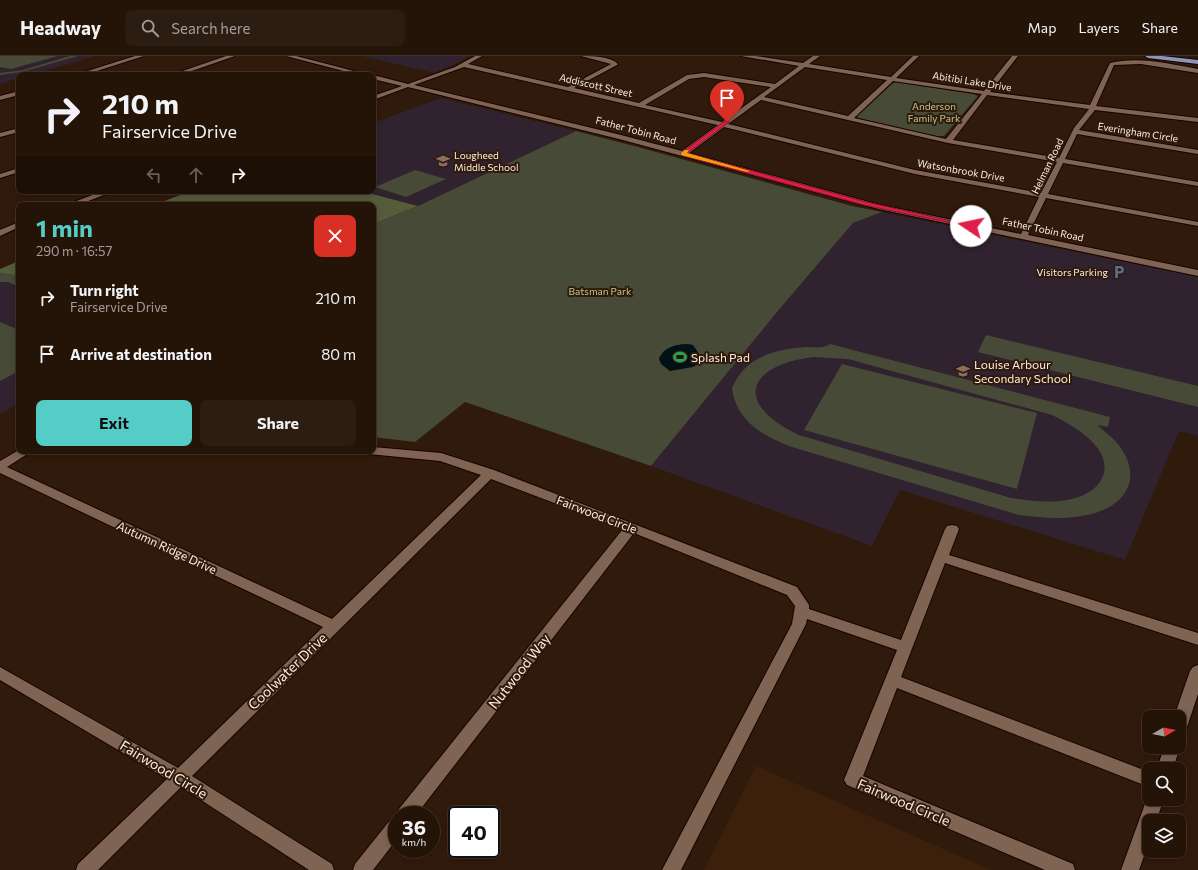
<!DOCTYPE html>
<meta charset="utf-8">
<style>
:root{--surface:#241408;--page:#2c1d12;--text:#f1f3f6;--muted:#a39e9c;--line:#413329;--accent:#54cdc6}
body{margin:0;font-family:Commissioner,sans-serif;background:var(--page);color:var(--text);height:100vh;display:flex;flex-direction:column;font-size:15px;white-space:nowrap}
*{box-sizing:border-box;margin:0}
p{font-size:13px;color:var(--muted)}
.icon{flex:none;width:22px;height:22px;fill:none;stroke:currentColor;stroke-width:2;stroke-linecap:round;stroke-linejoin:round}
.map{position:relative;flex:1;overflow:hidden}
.side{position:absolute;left:16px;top:146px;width:360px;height:252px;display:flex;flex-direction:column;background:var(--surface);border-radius:8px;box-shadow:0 2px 6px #0003,0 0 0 1px var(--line)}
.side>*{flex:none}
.guide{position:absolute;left:16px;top:16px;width:360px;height:122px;border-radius:8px;box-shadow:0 2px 6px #0003,0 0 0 1px var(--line);background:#241408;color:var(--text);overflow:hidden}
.needle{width:26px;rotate:81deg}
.controls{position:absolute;left:1142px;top:654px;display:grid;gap:8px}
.controls a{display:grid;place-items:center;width:44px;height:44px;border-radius:8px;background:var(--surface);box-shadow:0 2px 6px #0003,0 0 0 1px var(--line);font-size:20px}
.speed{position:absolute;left:388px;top:750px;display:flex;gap:8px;font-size:20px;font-weight:700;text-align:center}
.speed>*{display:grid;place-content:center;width:52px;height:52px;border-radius:50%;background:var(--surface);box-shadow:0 2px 6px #0003,0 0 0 1px var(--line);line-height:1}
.speed small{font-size:10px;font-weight:400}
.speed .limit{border:2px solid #111;border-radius:6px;background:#fff;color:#111}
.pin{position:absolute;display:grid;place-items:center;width:34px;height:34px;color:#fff;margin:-41px -17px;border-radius:50% 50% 50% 0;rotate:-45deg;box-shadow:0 0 4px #0007}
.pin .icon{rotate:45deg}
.me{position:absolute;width:44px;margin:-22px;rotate:281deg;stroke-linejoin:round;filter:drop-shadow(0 0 3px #0008)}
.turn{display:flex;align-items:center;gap:14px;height:84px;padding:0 20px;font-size:18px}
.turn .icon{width:52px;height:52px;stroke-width:2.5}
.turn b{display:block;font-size:28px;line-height:34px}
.lanes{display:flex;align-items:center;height:38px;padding:0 20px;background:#0003;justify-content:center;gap:20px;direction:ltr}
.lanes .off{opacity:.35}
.round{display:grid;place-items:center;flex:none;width:42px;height:42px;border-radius:8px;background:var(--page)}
.headline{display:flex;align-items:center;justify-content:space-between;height:68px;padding:0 20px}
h1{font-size:24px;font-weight:700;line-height:30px;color:var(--accent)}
.cta{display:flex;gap:8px;margin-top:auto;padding:8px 20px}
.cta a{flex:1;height:46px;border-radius:8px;background:var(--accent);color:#111;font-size:16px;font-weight:700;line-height:46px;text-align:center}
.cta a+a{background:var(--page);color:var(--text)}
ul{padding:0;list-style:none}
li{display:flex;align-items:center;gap:12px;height:56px;padding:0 20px}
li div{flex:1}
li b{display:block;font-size:15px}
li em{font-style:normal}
header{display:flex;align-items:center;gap:24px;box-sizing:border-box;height:56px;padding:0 20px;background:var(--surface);border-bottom:1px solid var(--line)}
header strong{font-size:19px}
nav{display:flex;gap:22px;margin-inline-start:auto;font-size:14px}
.search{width:280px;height:36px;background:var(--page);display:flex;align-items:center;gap:10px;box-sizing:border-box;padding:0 14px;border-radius:8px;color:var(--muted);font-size:15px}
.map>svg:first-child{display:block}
.built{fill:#3c200c}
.education{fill:#30222e}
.green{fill:#464a36;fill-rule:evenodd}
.forest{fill:#555c39}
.water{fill:#001215}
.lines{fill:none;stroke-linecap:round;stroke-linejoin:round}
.minor-casing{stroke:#170400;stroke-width:2}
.major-casing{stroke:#170400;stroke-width:2}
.minor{fill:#7f6454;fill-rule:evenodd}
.major{fill:#8c95b8;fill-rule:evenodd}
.route{fill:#e11d48;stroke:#92132f}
.slow{fill:#f59e0b}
.labels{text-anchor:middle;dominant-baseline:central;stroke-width:4;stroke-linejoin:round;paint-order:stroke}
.far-street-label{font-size:10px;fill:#fdede3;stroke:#301a0b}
.far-park-label{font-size:10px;fill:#beca8d;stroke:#301a0b}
.far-poi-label{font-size:10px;fill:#fdede3;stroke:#301a0b;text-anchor:start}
.poi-label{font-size:12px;fill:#fdede3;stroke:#301a0b;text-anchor:start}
.street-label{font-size:12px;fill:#fdede3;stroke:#301a0b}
.near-street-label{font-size:14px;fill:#fdede3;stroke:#301a0b}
</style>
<header>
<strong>Headway</strong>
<div class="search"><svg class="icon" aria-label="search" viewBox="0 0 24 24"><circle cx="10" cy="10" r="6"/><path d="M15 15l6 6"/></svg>Search here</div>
<nav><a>Map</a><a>Layers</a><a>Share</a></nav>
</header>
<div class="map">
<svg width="1198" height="814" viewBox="0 0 1198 814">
<rect width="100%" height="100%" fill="#301a0b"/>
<path class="built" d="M756,710L991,814H704Z"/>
<g class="education">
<path d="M0,0H95L30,19H19V22L0,28Z"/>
<path d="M362,0H470L451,10L434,17Z"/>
<path d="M441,42L576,75L418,150L361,135H373V67Z"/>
<path d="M882,156L1198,221V380L1179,375L1125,504L900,434L872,490L651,410L777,256L853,167Z"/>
<path d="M0,226H8L19,231V347L0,358Z"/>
</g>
<g class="green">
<path d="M0,0H58L11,13L0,11Z"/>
<path d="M70,0H78L22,16L0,19V17L23,14Z"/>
<path d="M896,26L973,38L978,40L944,80H933L858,62L857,60L892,28Z"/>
<path d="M576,75L638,91L852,150L882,156L853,167L777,256L651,410L465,346L415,386L373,381V168L418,150Z"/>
<path d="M415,114L446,123L406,141L375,131Z"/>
<path d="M0,217L19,220V231L8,226H0Z"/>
<path d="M0,266L19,274V315L0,325Z"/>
<path d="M986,279L1198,330V351L978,296Z"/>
<path d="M830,288L1110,361L1108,371L1097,369C1104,375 1111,380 1117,387C1143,418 1129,448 1092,458C1068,464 1044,462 1019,459L792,391C763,380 736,365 732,332C745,301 775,293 806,291C814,291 823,293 830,288ZM814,301L848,303L1052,359C1072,369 1113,391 1103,420C1099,430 1091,436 1081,440C1059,449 1034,445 1011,442L799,379C733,348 746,309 814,301Z"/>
<path d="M842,308L1037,357L1017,433L804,374Z"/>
</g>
<g class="forest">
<path d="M191,135H361L418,150L373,168V149H154Z"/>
<path d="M19,205V220L0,217V213Z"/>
</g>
<path class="water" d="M688,288L693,289L700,299L701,304L698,308L693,311L670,315L661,308L659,303C663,291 677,288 688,288Z"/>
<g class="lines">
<g class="minor-casing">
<g id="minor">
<path d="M135,0H144L84,19H75Z"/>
<path d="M226,0H235L180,19H171Z"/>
<path d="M286,0H296L369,19H359Z"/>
<path d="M475,0H482L468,8L568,31L611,8L581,0C592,0 610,0 618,8L617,9L574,32L639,47L687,19L704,17L775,28L799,10L741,0H755L803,7L813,0H820L809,8L891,21L913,0H919L896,22L984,35L1012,0H1018L990,36L1090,49L1110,7C1138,0 1170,8 1198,13V17L1141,8L1114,9L1096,50L1198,62V66L1095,54L1079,74L1198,94V98L1077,78L1065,103L1198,126V130L1063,107L1048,138L1198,166V170L1046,142L1028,179L1198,214V220L879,153L619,83L408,31L373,44V40L402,30L373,23V19L408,28L455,11ZM464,11L713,68L718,69L682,95L621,79L414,29ZM805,11L887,24L848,60L764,41ZM704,21L771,31L722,66L645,49L689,23ZM893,25L982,38L946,83L854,62ZM987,39L1089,53L1074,72L1059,102L953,84ZM761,44L948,87L1057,106L1041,137L915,114L728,68ZM724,71L915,118L1039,141L1021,178L880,149L689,97Z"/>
<path d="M19,35V39L0,44V40Z"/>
<path d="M19,72V76L0,81V77Z"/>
<path d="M19,112V116L0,122V118Z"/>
<path d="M103,135H114L78,149H66Z"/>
<path d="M19,166V171L0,180V174Z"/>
<path d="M373,391L441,397L494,414L774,522L797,531L809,549V553L901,584L945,473L947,470L952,469L957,470L959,473L949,499L1198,577V589L945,507L901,621L1149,716V731L897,632L863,720L1073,808L1075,814H1045L847,729L844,724L897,594L807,563L806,568L681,814H662L792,568L795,550L787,539L634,477L416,759H397V761L396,759L399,753L623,473L491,423L192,720L332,808L334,814H309L181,731L98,814H76L78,808L167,723L0,624V611L178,712L323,571L0,417V405L19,394L32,395L7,411L332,563L481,419L440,405L369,398L367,395H373Z"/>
<path d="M1198,609V638L1187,671L1185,676L1179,678V661H1174L1190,615L1193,611Z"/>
<path d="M1179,688L1180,691L1173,713H1157L1164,691H1179Z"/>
<path d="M1149,737V743H1164L1156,765H1149V786L1139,814H1121Z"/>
<path d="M397,761V783L373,814H353L355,808L391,763Z"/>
</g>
</g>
<g class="major-casing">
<path id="major" d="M1145,0H1162L1198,4V8L1148,2Z"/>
</g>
<use href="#minor" class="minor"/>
<use href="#major" class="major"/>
</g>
<path class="route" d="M725,65L729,66L687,97L866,146L974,170L971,171L864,149L681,99V97Z"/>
<path class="slow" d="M685,94H689L687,97L750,115L747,116L681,99V97Z"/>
<defs>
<g id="school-bare" transform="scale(1.08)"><path d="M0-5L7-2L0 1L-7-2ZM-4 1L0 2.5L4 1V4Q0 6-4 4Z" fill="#8d6e63" stroke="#301a0b" stroke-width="2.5" paint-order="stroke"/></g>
<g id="parking-bare" transform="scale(1.08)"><path d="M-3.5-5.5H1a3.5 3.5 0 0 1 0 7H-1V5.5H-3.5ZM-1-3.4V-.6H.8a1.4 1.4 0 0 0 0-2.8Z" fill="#5c6f8a" stroke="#301a0b" stroke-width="2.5" paint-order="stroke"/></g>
<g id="stadium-bare" transform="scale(1.08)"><path d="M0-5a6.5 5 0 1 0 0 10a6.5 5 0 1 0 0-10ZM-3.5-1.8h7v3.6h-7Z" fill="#2e9e5b" stroke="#301a0b" stroke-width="2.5" paint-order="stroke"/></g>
</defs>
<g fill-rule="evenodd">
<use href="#school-bare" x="443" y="105"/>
<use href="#parking-bare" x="1119" y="216"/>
<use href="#stadium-bare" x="680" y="301"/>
<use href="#school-bare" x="963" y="315"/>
</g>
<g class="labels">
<g class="far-street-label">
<text transform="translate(972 25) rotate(9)">Abitibi Lake Drive</text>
<text transform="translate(596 29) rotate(13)">Addiscott Street</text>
<text transform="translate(636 74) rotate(15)">Father Tobin Road</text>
<text transform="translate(1138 76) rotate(9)">Everingham Circle</text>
<text transform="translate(1047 110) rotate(-64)">Helman Road</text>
<text transform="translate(961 114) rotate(10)">Watsonbrook Drive</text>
<text transform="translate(1043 173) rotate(12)">Father Tobin Road</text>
</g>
<g class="far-park-label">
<text x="934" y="50">Anderson<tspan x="934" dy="12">Family Park</tspan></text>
<text x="600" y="235">Batsman Park</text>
</g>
<g class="far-poi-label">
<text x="454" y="99">Lougheed<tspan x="454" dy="12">Middle School</tspan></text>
<text x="1108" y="216" text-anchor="end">Visitors Parking</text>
</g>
<g class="poi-label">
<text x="691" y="301">Splash Pad</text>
<text x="974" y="308">Louise Arbour<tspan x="974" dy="14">Secondary School</tspan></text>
</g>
<g class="street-label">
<text transform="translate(597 458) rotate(21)">Fairwood Circle</text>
<text transform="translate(167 491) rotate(25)">Autumn Ridge Drive</text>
</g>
<g class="near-street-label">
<text transform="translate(287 615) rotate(-44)">Coolwater Drive</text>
<text transform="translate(519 615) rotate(-52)">Nutwood Way</text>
<text transform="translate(164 713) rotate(31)">Fairwood Circle</text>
<text transform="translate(904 746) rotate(23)">Fairwood Circle</text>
</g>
</g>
</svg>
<div class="controls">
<a><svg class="needle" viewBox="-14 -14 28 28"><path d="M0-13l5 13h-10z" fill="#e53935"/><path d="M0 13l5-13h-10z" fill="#a39e9c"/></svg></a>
<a><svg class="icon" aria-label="search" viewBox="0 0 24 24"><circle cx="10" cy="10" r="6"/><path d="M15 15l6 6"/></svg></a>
<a><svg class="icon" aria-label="layers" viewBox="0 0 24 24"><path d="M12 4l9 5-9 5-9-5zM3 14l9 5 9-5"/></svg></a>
</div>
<div class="speed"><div>36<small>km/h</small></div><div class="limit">40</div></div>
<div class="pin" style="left:727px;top:66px;background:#d93025"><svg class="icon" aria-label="arrive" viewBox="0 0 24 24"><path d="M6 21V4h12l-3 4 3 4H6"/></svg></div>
<svg class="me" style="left:971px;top:170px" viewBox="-20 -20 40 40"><circle r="19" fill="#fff"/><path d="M0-13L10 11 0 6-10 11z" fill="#e11d48"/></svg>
<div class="guide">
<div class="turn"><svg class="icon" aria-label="right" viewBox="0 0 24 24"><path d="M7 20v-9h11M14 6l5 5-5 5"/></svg><div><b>210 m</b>Fairservice Drive</div></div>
<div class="lanes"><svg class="icon off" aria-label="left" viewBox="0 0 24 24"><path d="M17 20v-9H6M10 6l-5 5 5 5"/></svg><svg class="icon off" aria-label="ahead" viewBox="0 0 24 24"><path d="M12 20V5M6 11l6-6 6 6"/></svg><svg class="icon" aria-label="right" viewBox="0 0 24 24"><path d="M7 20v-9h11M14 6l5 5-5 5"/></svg></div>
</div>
<section class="side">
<div class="headline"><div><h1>1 min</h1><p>290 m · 16:57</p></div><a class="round" style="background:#d93025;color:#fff"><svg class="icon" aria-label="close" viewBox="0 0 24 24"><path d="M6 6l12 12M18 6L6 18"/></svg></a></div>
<ul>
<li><svg class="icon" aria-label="right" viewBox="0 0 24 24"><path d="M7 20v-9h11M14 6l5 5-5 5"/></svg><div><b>Turn right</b><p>Fairservice Drive</p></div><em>210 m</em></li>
<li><svg class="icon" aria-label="arrive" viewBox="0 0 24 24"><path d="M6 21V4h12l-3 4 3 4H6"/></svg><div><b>Arrive at destination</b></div><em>80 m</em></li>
</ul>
<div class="cta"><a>Exit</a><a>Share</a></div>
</section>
</div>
